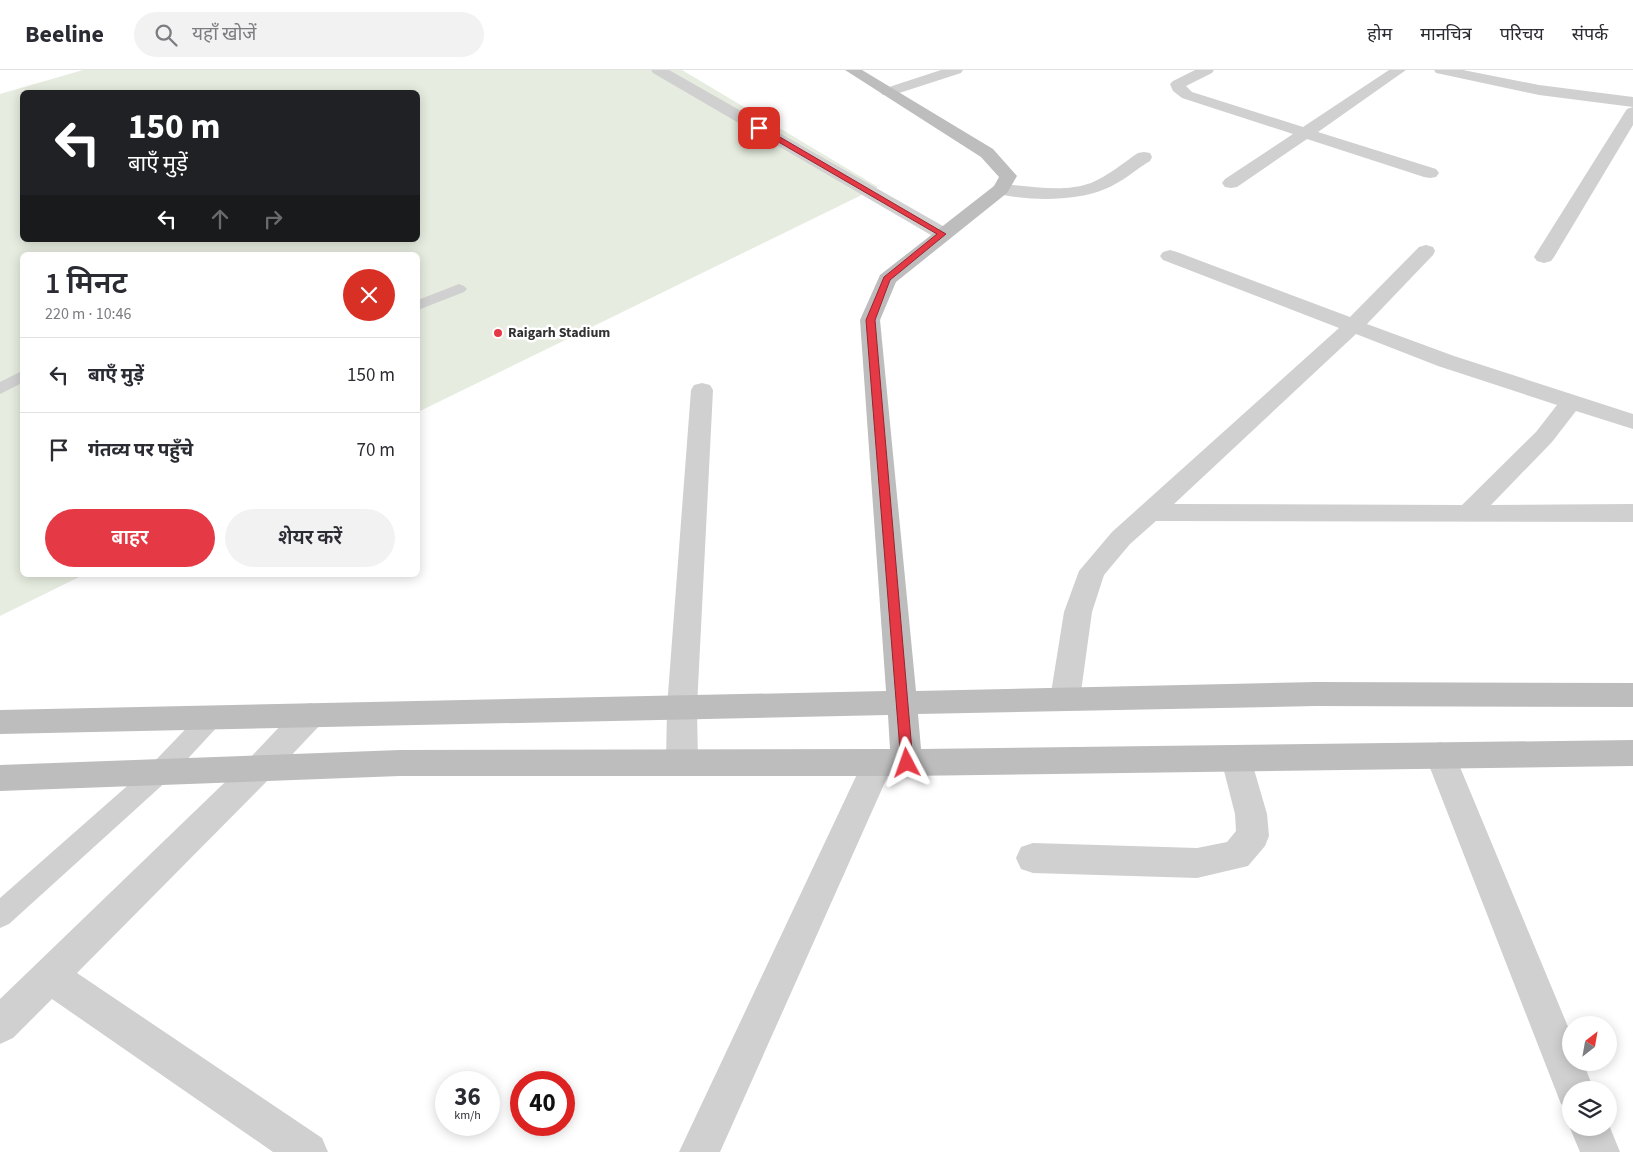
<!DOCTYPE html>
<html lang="hi">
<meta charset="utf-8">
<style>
:root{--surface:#fff;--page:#f2f2f3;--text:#2b2b33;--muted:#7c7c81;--line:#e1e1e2;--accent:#e63946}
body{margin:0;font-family:"Source Sans 3","Noto Sans Devanagari",sans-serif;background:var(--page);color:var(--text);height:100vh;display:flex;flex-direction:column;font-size:19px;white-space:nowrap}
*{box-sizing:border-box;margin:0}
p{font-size:16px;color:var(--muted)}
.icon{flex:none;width:28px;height:28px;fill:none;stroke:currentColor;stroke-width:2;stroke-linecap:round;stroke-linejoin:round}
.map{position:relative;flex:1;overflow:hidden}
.side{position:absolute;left:20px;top:182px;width:400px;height:325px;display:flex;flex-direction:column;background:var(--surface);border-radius:8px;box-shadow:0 2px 12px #0003}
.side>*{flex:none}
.top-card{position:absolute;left:20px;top:20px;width:400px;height:152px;border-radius:8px;box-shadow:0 2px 12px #0003;background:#202124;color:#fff;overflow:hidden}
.needle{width:32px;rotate:31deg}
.buttons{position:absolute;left:1562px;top:946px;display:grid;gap:10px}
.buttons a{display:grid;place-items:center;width:55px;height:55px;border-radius:50%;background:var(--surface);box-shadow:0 2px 12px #0003;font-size:25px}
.speed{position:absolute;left:435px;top:1001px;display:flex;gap:10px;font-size:25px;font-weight:700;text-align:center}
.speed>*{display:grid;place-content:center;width:65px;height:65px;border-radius:50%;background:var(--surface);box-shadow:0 2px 12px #0003;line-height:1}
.speed small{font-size:12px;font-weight:400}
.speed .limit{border:8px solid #d22;background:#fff;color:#111}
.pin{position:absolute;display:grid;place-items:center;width:42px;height:42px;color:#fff;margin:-21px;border-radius:10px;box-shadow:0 2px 8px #0006}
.me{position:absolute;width:55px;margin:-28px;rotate:356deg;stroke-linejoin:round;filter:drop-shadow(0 0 4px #0008)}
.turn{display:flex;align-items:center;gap:18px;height:105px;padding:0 25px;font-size:22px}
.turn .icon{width:65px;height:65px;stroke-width:2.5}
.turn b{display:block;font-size:35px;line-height:42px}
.lanes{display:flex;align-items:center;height:48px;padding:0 25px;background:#0003;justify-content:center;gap:25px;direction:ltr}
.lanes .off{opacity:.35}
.round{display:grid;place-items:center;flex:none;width:52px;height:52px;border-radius:26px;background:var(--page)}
.summary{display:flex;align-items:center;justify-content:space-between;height:85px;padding:0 25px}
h1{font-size:30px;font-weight:600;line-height:38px}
.action{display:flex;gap:10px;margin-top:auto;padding:10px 25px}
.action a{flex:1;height:58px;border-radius:30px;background:var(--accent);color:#fff;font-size:20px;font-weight:600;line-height:58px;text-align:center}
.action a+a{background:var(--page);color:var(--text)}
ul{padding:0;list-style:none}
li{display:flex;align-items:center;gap:15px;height:75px;padding:0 25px;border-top:1px solid var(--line)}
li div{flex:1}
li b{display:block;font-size:19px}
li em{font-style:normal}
header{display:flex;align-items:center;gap:30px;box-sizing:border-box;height:70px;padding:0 25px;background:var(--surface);border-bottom:1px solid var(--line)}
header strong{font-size:24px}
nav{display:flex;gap:28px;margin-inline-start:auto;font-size:18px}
.search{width:350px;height:45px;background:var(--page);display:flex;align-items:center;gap:12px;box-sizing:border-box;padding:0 18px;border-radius:28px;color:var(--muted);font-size:19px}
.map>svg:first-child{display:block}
.green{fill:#e6ecdf;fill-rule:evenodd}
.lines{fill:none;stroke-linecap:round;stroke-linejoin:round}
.lane{fill:#d0d0d0;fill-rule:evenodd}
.street{fill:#d0d0d0;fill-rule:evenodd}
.secondary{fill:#bdbdbd;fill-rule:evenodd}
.route{fill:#e63946;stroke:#96252e}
.poi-dot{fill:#e63946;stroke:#fff;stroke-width:2}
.labels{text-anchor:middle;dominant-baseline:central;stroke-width:5;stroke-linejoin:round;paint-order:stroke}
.far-poi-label{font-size:14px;font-weight:bold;fill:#333;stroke:#fff;text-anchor:start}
</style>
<header>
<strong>Beeline</strong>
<div class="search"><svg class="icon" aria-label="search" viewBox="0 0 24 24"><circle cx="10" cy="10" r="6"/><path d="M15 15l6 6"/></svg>यहाँ खोजें</div>
<nav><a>होम</a><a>मानचित्र</a><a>परिचय</a><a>संपर्क</a></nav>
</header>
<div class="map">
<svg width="1633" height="1082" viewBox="0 0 1633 1082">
<rect width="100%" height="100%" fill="#fff"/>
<path class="green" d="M83,0H682L878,117L418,342V185H22V505H83L0,546V24ZM22,22H418V170H22Z"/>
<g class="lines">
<g class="lane">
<path d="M459,214L464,216L467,219L464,222L418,240V230Z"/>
<path d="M22,301V313L0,324V312Z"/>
<path d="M211,639L219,641L223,648L219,655L169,709L9,854L0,858V828L151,695L203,641Z"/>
</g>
<g class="street">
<path d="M651,0H669L950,160L952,164L950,168L943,170L936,168L653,3Z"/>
<path d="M941,0H963L961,3L893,25H883L880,22L883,19Z"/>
<path d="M1195,0H1214L1212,3L1186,16L1192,22L1303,57L1389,0H1406L1318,62L1436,99L1439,103L1436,107L1430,108L1424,107L1307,69L1237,117L1231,118L1225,117L1222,113L1225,109L1293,64L1182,28L1173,21L1170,14L1173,11Z"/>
<path d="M1434,0H1463L1539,15L1633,27V37L1539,25L1441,4L1436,3Z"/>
<path d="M1633,37V55L1554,187L1551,191L1544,193L1537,191L1534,187L1625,42L1627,39Z"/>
<path d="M1144,82L1150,83L1152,87L1150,91C1135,100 1121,113 1105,119C1075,132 1026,131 995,123L992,119L995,115L1001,114C1030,116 1063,123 1091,113C1108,106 1123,93 1138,83Z"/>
<path d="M1426,175L1433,177L1435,181L1433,185L1367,254L1454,286L1633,344V359L1576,341L1552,372L1491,435L1633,434V452L1156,451L1130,474L1104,505L1092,542L1080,629L1075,637L1065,641L1055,637L1050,629L1064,542L1079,501L1112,462L1339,258L1163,190L1160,186L1163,182L1170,180L1177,182L1350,247L1419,177ZM1356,264L1438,296L1557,335L1536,362L1462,435L1174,434Z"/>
<path d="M702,313L710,315L713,320L697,637L698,693L693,702L682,706L671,702L666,693L667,637L691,320L694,315Z"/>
<path d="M310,633L321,636L325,645L321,654L271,707L77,903L322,1068L328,1082H273L52,929L13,968L0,974V929L249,689L299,636Z"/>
<path d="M1440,672L1451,676L1455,685L1571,964V992H1583L1594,1020H1571V1038L1561,1034L1425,685L1429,676Z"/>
<path d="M1236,676L1247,680L1251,689L1267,744L1269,766L1265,776L1248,796L1197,808L1033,803L1021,799L1016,788L1021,777L1033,773L1197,778L1227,772L1236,761L1235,744L1221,689L1225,680Z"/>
<path d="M878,679L889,683L894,692L720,1082H679L867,683Z"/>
<path d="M1571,1055V1058H1609V1055L1620,1082H1580L1570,1058Z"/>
</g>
<path class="secondary" d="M845,0H862L993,79L1017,106L1007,123L896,212L880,250L916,621L1316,612L1633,613V637L1316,636L918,644L921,679L1633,670V696L907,706H400L0,721V695L400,680L890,679L888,645L0,664V640L886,621L860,250L880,205L994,116L999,107L981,87Z"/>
</g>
<path class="route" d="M756,56H761L946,164L890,210L875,250L913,693L912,696L907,698L902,696L901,693L866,250L884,207L937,164L756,59Z"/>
<circle class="poi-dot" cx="498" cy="263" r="5"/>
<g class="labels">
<g class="far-poi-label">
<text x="508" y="263">Raigarh Stadium</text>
</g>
</g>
</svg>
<div class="buttons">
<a><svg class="needle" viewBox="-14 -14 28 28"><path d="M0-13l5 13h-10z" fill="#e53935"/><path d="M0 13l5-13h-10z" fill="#7c7c81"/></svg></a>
<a><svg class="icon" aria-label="layers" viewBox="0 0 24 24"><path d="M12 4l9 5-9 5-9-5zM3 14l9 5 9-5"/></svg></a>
</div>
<div class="speed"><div>36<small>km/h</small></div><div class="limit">40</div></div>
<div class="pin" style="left:759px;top:58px;background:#d93025"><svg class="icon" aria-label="arrive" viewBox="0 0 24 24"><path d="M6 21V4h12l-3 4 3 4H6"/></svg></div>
<svg class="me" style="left:907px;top:693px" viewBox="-20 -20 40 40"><path d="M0-17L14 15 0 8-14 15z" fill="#e63946" stroke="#fff" stroke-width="4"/></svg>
<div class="top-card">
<div class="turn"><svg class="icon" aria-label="left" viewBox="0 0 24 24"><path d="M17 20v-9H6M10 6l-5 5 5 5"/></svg><div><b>150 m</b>बाएँ मुड़ें</div></div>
<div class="lanes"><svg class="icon" aria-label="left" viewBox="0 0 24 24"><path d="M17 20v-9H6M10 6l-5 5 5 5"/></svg><svg class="icon off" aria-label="ahead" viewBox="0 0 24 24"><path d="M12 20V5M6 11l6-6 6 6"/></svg><svg class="icon off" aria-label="right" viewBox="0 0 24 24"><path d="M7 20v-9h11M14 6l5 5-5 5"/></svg></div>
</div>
<section class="side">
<div class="summary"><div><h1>1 मिनट</h1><p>220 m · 10:46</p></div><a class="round" style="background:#d93025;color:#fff"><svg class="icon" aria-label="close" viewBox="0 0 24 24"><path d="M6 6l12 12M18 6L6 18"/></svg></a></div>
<ul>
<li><svg class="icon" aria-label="left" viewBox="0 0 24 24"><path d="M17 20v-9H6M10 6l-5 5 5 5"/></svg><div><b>बाएँ मुड़ें</b></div><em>150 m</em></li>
<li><svg class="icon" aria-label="arrive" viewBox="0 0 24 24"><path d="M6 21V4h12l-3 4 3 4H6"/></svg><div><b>गंतव्य पर पहुँचे</b></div><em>70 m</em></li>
</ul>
<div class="action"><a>बाहर</a><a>शेयर करें</a></div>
</section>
</div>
